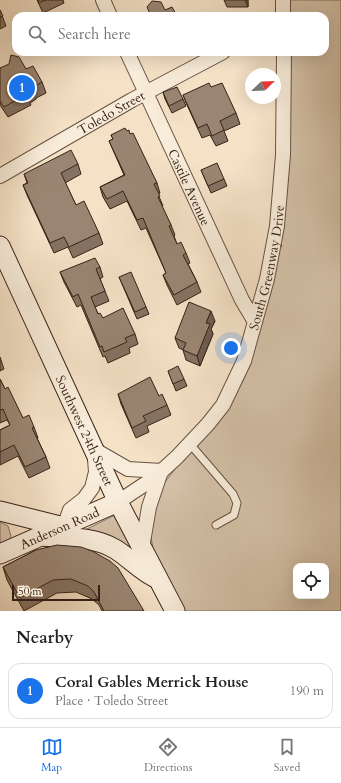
<!DOCTYPE html>
<meta charset="utf-8">
<style>
body{margin:0;font-family:Cardo,serif;background:#f6f6f6;color:#222}
.controls{position:absolute;right:12px;bottom:12px;display:grid;overflow:hidden;border-radius:8px;box-shadow:0 4px 16px #0002}
.controls button{width:36px;height:36px;display:grid;place-items:center;padding:0;border:0;border-bottom:1px solid #e0e0e0;background:#fff;color:#222;font:20px sans-serif}
.compass{position:absolute;left:245px;top:68px;width:36px;height:36px;border-radius:50%;background:#fff;box-shadow:0 4px 16px #0002;rotate:67deg}
.scale{position:absolute;left:12px;bottom:10px;width:88px;box-sizing:border-box;padding-left:4px;border:2px solid #382217;border-top:0;font-size:11px;line-height:14px;white-space:nowrap;color:#382217;-webkit-text-stroke:3px #f8ecda;paint-order:stroke}
.you{position:absolute;left:231px;top:348px;width:14px;height:14px;margin:-10px;border:3px solid #fff;border-radius:50%;background:#1a73e8;box-shadow:0 0 0 6px #1a73e833}
.badge{display:grid;place-items:center;width:26px;height:26px;border-radius:50%;background:#1a73e8;color:#fff;font-size:13px;font-weight:700}
.pin{position:absolute;translate:-50% -50%;border:2px solid #fff;box-shadow:0 1px 4px #0006}
.list{margin:0;padding:0;list-style:none}
h2{display:flex;justify-content:space-between;align-items:center;height:52px;margin:0;padding:0 16px;font-size:17px}
h2 small{font-size:13px;font-weight:400;color:#767676}
.list li{display:grid;grid-template-columns:26px 1fr auto;gap:12px;align-items:center;box-sizing:border-box;height:56px;margin:0 8px 8px;padding:0 8px;border:1px solid #e0e0e0;border-radius:12px}
.list b{display:block;font-size:15px;white-space:nowrap}
.list p{margin:0;font-size:13px;white-space:nowrap;color:#767676}
.list em{font-size:13px;font-style:normal;color:#767676}
.icon{flex:none;width:22px;height:22px;fill:none;stroke:currentColor;stroke-width:2;stroke-linecap:round;stroke-linejoin:round}
.map{position:relative;flex:none;width:341px;height:611px;overflow:hidden}
.search{position:absolute;background:#fff;box-shadow:0 4px 16px #0002;left:12px;right:12px;top:12px;height:44px;display:flex;align-items:center;gap:10px;box-sizing:border-box;padding:0 14px;border-radius:12px;color:#767676;font-size:15px}
.sheet{height:116px;background:#fff}
nav{display:flex;justify-content:space-around;align-items:center;box-sizing:border-box;height:56px;border-top:1px solid #e0e0e0;background:#fff;font-size:11px;color:#767676}
nav a{display:grid;justify-items:center;gap:2px}
nav .on{color:#1a73e8}
.map>svg:first-child{display:block}
.green{fill:#d4c1a8;stroke:#867260;fill-rule:evenodd}
.lines{fill:none;stroke-linecap:round;stroke-linejoin:round}
.lane-casing{stroke:#675243;stroke-width:9}
.street-casing{stroke:#675243;stroke-width:16}
.secondary-casing{stroke:#382217;stroke-width:21}
.lane{stroke:#f8ecda;stroke-width:7}
.street{stroke:#f8ecda;stroke-width:14}
.secondary{stroke:#f8ecda;stroke-width:19}
.wall{fill:#847262;stroke:#382217}
.shaded-wall{fill:#6c5d50;stroke:#382217}
.building{fill:#9a8572;stroke:#382217}
.labels{text-anchor:middle;stroke-width:3;stroke-linejoin:round;paint-order:stroke}
.street-label{font-size:13px;fill:#382217;stroke:#f8ecda}
</style>
<div class="map">
<svg width="341" height="611" viewBox="0 0 341 611">
<rect width="100%" height="100%" fill="#f4e1c6"/>
<filter id="stains"><feTurbulence type="fractalNoise" baseFrequency=".005" numOctaves="4"/><feColorMatrix values="0 0 0 0 .2 0 0 0 0 .09 0 0 0 0 .02 0 0 0 .5 -.17"/></filter>
<radialGradient id="worn" r=".72"><stop offset=".6" stop-color="#630" stop-opacity="0"/><stop offset="1" stop-color="#630" stop-opacity=".3"/></radialGradient>
<path class="green" d="M288,0H341V611H183L154,557L150,529L162,486L181,461L227,408L243,381L254,351L276,264L289,52H325V16H288ZM296,566H326V596H296Z
M115,515L140,562L79,533Z
M0,522L8,526L11,536L8,542L0,546Z"/>
<g class="lines">
<g class="lane-casing">
<path id="lane" d="M190,444L233,494L237,503L234,515L216,525"/>
</g>
<g class="street-casing">
<g id="street">
<path d="M103,0L110,16"/>
<path d="M283,16V0"/>
<path id="s1" d="M127,52L242,300L255,322"/>
<path id="s2" d="M0,176L132,100L223,52"/>
<path d="M95,450L128,469L162,471"/>
<path id="s3" d="M118,502L154,478L177,457L208,424L223,405L244,361L267,279L277,226L283,155L284,52"/>
<path d="M64,527L70,510L84,499L92,488L96,472L95,459"/>
<path d="M142,548L149,507L161,471"/>
</g>
</g>
<g class="secondary-casing">
<g id="secondary">
<path id="s4" d="M0,246L118,502L175,611"/>
<path d="M0,511L64,527"/>
<path d="M41,536C66,538 93,536 115,549C130,558 141,572 158,579"/>
<path id="s5" d="M0,554L118,502"/>
</g>
</g>
<use href="#lane" class="lane"/>
<use href="#street" class="street"/>
<use href="#secondary" class="secondary"/>
</g>
<path class="wall" d="M37,0H63L64,3L43,13Z
M224,0H248V7H227Z
M0,10L6,26L0,29Z
M0,68L26,69L42,82L46,93L36,98V99L30,103L31,105L8,117L0,105Z
M211,87L236,113L240,124L224,131L228,141L216,146L210,135L202,138L187,105L183,95Z
M163,92L183,99L186,106L172,113L165,99Z
M127,131L130,134L157,183L160,193L158,194L163,206L162,207L171,225L175,235L174,236L177,244L186,253L190,263L188,264L197,282L201,292L177,305L167,285L163,275L166,273L146,228L141,230L127,201L110,209L103,197L100,187L124,175L113,150L109,141L113,139L111,135Z
M78,164L81,174L65,183L76,205L99,233L103,244L73,258L68,247L54,253L27,195L23,185L27,183L24,174Z
M201,170L224,179L227,186L211,193Z
M100,267L103,277L100,279L109,301L95,307L98,314L103,318L135,334L138,344L129,348L130,353L108,363L105,356L103,357L81,305L77,307L64,282L60,272Z
M119,277L146,307L149,314L137,319Z
M215,321L211,329L213,334L200,366L186,360L183,350L179,348L175,338Z
M0,357L4,369L0,371Z
M168,371L184,379L187,386L176,391Z
M0,379L5,389L23,418L34,427L38,438H37L46,457L50,468L29,478L18,456L0,465V430L10,425L7,420L0,423Z
M118,394L159,396L167,405L171,415L147,426L149,432L136,438L121,404Z
M36,550L144,611H102L99,605L92,599L76,592L57,593L24,611L7,580L3,567Z"/>
<path class="shaded-wall" d="M245,0H248V7Z
M211,311L215,321L211,329L213,334L200,366L197,356L206,323Z"/>
<path class="building" d="M38,0H46L39,3Z
M152,1L161,2L165,10L172,7L177,16H151L147,7Z
M0,10L3,16L0,17Z
M11,55L19,57L26,69L33,66L42,82L32,88L33,89L26,93L27,94L4,107L0,101V68L9,64Z
M209,83L211,87L222,83L236,113L220,121L224,130L212,136L207,124L198,128L183,95Z
M177,87L183,99L169,106L163,92Z
M125,128L127,131L129,130L130,134L133,133L157,183L154,184L160,196L158,197L171,225L169,226L177,244L181,242L186,253L183,255L197,282L174,295L163,275L166,273L143,218L137,220L123,191L107,199L100,187L125,175L109,141L113,139L111,135Z
M71,150L78,164L61,173L76,205L84,201L99,233L69,247L64,237L50,243L23,185L28,183L24,174Z
M217,163L224,179L208,186L201,170Z
M95,258L100,267L96,269L105,291L91,297L98,314L100,313L103,318L123,308L135,334L125,338L127,342L104,352L102,346L100,347L78,294L73,297L60,272Z
M131,272L146,307L135,312L119,277Z
M189,302L211,311L206,323L210,324L197,356L183,350L186,343L175,338Z
M178,366L184,379L173,384L168,371Z
M150,377L159,396L162,394L167,405L143,416L146,421L132,428L118,394Z
M0,379L5,389L8,387L23,418L29,415L34,427L32,428L46,457L25,467L14,445L0,452V430L10,425L3,409L0,410Z
M57,545L81,547L92,551L110,561L118,568L144,611H104L94,592L88,586L71,579L53,580L20,598L3,567L36,550Z"/>
<g class="labels">
<g class="street-label">
<text dy="5" stroke="none"><textPath href="#s2" startOffset="128">Toledo Street</textPath></text>
<text dy="5" stroke="none"><textPath href="#s1" startOffset="149">Castile Avenue</textPath></text>
<text dy="5" stroke="none"><textPath href="#s3" startOffset="289">South Greenway Drive</textPath></text>
<text dy="5" stroke="none"><textPath href="#s4" startOffset="203">Southwest 24th Street</textPath></text>
<text dy="5" stroke="none"><textPath href="#s5" startOffset="65">Anderson Road</textPath></text>
</g>
</g>
<rect width="100%" height="100%" filter="url(#stains)"/>
<rect width="100%" height="100%" fill="url(#worn)"/>
</svg>
<div class="controls">
<button><svg class="icon" aria-label="locate" viewBox="0 0 24 24"><circle cx="12" cy="12" r="6"/><path d="M12 2v4M12 18v4M2 12h4M18 12h4"/></svg></button>
</div>
<svg class="compass" viewBox="-18 -18 36 36"><path d="M0-13l5 13h-10z" fill="#e53935"/><path d="M0 13l5-13h-10z" fill="#767676"/></svg>
<div class="scale">50 m</div>
<div class="you"></div>
<div class="pin badge" style="left:22px;top:88px">1</div>
<div class="search"><svg class="icon" aria-label="search" viewBox="0 0 24 24"><circle cx="10" cy="10" r="6"/><path d="M15 15l6 6"/></svg>Search here</div>
</div>
<section class="sheet">
<h2>Nearby<small></small></h2>
<ul class="list">
<li><span class="badge">1</span><div><b>Coral Gables Merrick House</b><p>Place · Toledo Street</p></div><em>190 m</em></li>
</ul>
</section>
<nav>
<a class="on"><svg class="icon" aria-label="map" viewBox="0 0 24 24"><path d="M3 6l6-2 6 2 6-2v14l-6 2-6-2-6 2zM9 4v14M15 6v14"/></svg>Map</a>
<a><svg class="icon" aria-label="directions" viewBox="0 0 24 24"><path d="M12 3l9 9-9 9-9-9zM9 14v-3h6M13 9l2 2-2 2"/></svg>Directions</a>
<a><svg class="icon" aria-label="saved" viewBox="0 0 24 24"><path d="M7 4h10v16l-5-4-5 4z"/></svg>Saved</a>
</nav>
